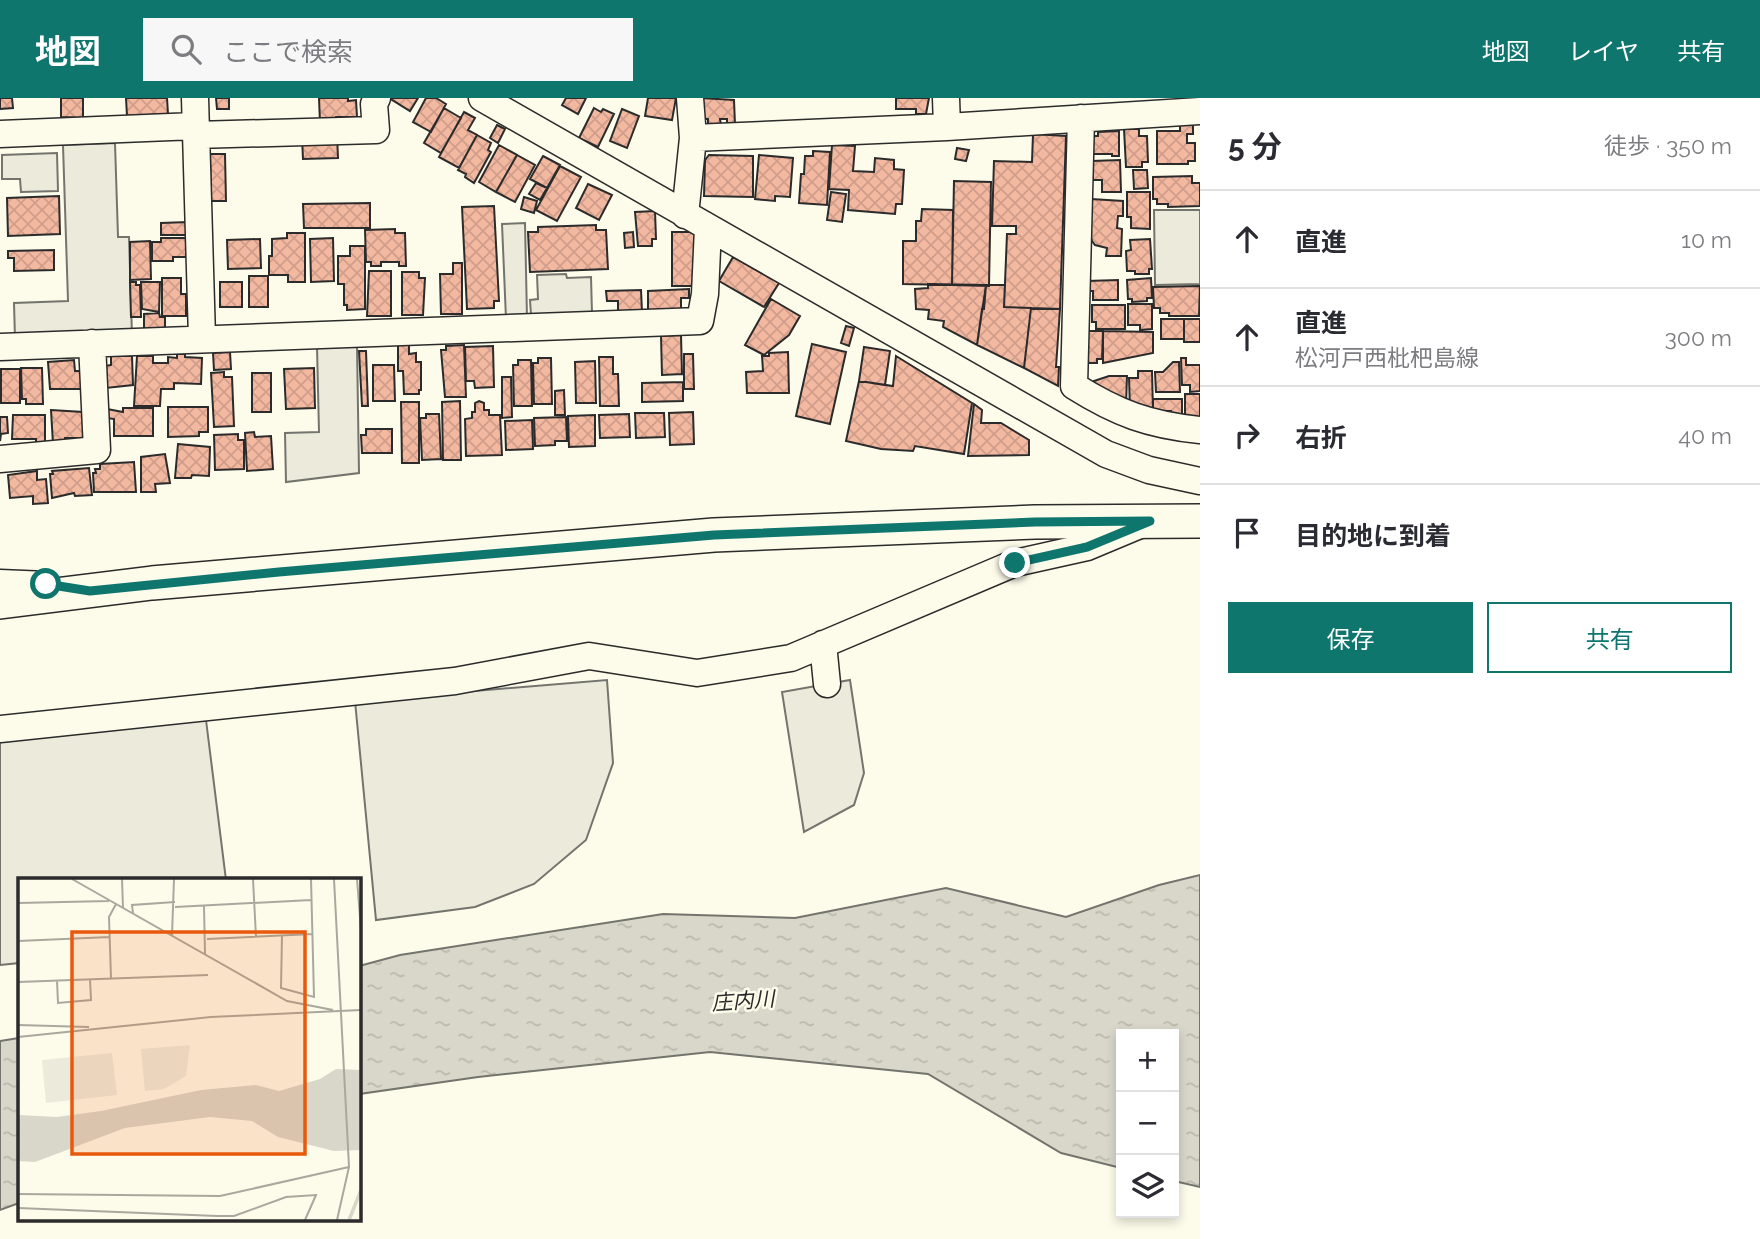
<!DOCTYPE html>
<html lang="ja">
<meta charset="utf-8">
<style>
body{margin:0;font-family:Raleway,"Noto Sans JP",sans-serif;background:#f7f7f7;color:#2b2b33}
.controls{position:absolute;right:21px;bottom:21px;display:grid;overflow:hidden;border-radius:0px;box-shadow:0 4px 10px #0003}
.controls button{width:63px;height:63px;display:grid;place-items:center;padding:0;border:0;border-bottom:2px solid #e1e1e2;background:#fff;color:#2b2b33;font:35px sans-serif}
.stop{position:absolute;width:21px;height:21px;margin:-16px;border:5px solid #0f766e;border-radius:50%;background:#fff}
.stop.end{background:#0f766e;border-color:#fff;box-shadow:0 2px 7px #0008}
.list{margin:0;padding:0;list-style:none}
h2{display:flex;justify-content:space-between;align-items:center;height:91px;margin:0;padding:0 28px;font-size:30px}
h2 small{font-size:23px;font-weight:400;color:#7c7c81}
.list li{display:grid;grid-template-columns:46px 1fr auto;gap:21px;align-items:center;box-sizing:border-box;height:98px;padding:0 28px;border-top:2px solid #e1e1e2}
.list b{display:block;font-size:26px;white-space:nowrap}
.list p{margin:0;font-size:23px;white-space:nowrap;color:#7c7c81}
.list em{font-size:23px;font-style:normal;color:#7c7c81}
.actions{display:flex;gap:14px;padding:21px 28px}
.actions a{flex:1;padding:16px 0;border:2px solid #0f766e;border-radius:0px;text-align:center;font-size:24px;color:#0f766e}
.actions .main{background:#0f766e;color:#fff}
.icon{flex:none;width:38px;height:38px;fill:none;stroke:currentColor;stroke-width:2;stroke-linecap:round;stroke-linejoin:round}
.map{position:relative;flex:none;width:1200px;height:1141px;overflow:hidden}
header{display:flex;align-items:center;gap:42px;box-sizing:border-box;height:98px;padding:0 35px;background:#0f766e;color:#fff}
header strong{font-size:33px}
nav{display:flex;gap:38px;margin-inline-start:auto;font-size:24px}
.search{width:490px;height:63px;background:#f7f7f7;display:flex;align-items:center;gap:18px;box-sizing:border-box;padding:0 24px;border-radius:0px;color:#7c7c81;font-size:26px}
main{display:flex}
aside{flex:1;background:#fff}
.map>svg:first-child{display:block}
.green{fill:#ecebdb;stroke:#74746e;stroke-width:2}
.parking{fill:#eceadb;stroke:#74746e;stroke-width:2}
.water{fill:url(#water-ripples);stroke:#74746e;stroke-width:2}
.building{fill:url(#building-cross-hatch);stroke:#2b2b2b;stroke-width:2}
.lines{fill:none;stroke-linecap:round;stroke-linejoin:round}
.minor-casing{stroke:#2b2b2b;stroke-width:29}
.major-casing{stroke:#2b2b2b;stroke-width:36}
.minor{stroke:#fdfbea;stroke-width:26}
.major{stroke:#fdfbea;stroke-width:33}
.route{stroke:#0f766e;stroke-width:9}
.labels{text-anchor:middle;stroke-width:5;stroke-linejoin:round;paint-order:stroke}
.water-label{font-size:21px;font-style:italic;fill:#2b2b2b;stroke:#fdfbea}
.inset-river{fill:none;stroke:#d8d7c9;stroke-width:3.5}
.inset-road{fill:none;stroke:#a9a89e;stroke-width:2}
.view{fill:#e8590c;fill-opacity:0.15;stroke:#e8590c;stroke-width:3.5}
.inset-edge{fill:none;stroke:#2b2b2b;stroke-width:3.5}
</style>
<header>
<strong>地図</strong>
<div class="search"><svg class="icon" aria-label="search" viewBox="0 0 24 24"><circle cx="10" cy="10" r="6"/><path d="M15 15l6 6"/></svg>ここで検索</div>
<nav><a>地図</a><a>レイヤ</a><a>共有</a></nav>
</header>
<main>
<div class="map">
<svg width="1200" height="1141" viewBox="0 0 1200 1141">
<defs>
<pattern id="water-ripples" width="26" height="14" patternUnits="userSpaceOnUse" patternTransform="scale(1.75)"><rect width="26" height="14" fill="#d8d7c9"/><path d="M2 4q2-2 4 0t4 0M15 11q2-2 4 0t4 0" fill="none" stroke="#bab9ad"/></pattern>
<pattern id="building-cross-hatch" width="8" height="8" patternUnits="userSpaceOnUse" patternTransform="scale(1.75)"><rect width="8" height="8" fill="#f2b8a0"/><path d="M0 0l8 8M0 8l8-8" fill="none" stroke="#d09e8a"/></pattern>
</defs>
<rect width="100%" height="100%" fill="#fdfbea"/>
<path class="green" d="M607,582L613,665L586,742L534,786L475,809L376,822L355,603Z
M206,622L226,782H19V865L0,867V644Z"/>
<path class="parking" d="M115,45L118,139H129L132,238L15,241L14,205L68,203L63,47Z
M57,55L58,93L21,94L20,81H2V57Z
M1154,112H1200V186L1155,187Z
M525,125L527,220L506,221L502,126Z
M566,176L567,180L591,179L592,215L531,217L530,202L538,201L537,177Z
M357,248L359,375L286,384L285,335L319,334L317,249Z
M850,582L864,675L854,707L804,734L782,594Z"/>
<path class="water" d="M1200,777V1089L1174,1083V936H1121V1070L1061,1055L928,976L710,954L478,979L359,996V868L400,857L663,816L795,820L946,790L1066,819L1159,787Z
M19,940V1105L0,1112V943Z"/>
<path class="building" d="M0,0H12L13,10L0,11Z
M61,0H83V20L61,19Z
M126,0H167L168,16L127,18Z
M216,0H229V11H217Z
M319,0H348V3L356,2L357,19H336V23L320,25Z
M389,0H418L410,13Z
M426,0H436L446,6L431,34L413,24Z
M566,0H586L578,16L562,7Z
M648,0H676L672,22L645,18Z
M701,0L734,2L735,27H727V21H720L721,27L708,28V21H701Z
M896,0H929L926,16H916V11H896Z
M444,10L461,20L441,55L424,45Z
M594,10L601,14L603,11L614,16L598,49L579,40Z
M622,11L639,18L627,50L610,43Z
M464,14L475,20L468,32L477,37L459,70L439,59Z
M1180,26H1193V36H1187V45H1195V63H1188V66H1157V33H1180Z
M497,27L505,31L498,45L490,40Z
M1124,31H1139V38H1147L1148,64H1142V69H1126Z
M1119,33V58H1112V56H1093V38H1098V34Z
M1033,36L1066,38L1060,211L1004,209L1007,136H1016V128H992L994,63L1032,64Z
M337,37L338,60L303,61L302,39Z
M477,37L491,45L488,52L491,54L474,85L465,79L466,76L458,72Z
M499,47L517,57L496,94L479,84Z
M832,47L855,48L853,73L874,74L875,60L894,62V71L904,72L902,106H896L895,116L848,112L849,92L829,91Z
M957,50L969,52L966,63L955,61Z
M813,53L830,54L827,107L799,105L801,76H804L805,58H813Z
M210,56H225L226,103H211Z
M517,57L535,67L515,104L496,94Z
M709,57L753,58V99L704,98L705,62Z
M759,57L793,60L790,99L775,98V103L755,101Z
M543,58L560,67L547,90L530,81Z
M1120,62L1121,94H1102V82H1093L1092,63Z
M560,68L581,79L557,123L536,112Z
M1133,72H1147L1148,90L1134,91Z
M1192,78V85H1200V108L1168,109V106H1157V101H1153V79Z
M954,83L991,84L989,188L952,187Z
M536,85L547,90L540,102L529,96Z
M588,86L612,97L599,122L576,110Z
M831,94L846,96L842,124L827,122Z
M1127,94H1150V131L1131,130V119H1127Z
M59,98L60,136L8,138L7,100Z
M524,99L537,103L534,115L521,111Z
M1091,101L1123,103V118H1118L1117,130L1122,131L1121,158H1106L1107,150L1095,147L1092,143L1089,135Z
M370,105V130H304L303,106Z
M494,108L499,203H494V210L467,211L462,109Z
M922,111L953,112L952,187L903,186V143H916V123H921Z
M655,113L656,141H652V148H638L635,114Z
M188,124V137H161V125Z
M596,127V132H606L608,171L530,174L528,134H538V129Z
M395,131V135H405L406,168H399V164H381V168H371V164H366L365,132Z
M633,134L634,149L625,150L624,135Z
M672,134H697V188H672Z
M287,135H305V184H288V177H269V158H272V141L287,140Z
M161,140H188V159H173V163H152V144H161Z
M333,140L334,183L311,184L310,141Z
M260,141L261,170L228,171L227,142Z
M1150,141L1152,171H1149V176H1135V173H1127L1126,153L1131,152L1130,142Z
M150,143L151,181L130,182V144Z
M350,148H365V211L347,212V207H344V186H338V158H350Z
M54,152V172L14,173V160H8V153Z
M733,159L779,185L764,209L719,183Z
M453,165H462V216H441L440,176H453Z
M369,173H391V218H367Z
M402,174H419V180H425L423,217H402Z
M249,178H268V209H249Z
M162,180H181V196H186V218H162Z
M1151,180L1152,200H1147V203L1132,204V201H1128L1127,182Z
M1118,182V202H1093V193H1087V183Z
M130,184H136V187H140L141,219H131Z
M141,184H160L159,214L142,211Z
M220,184H242V209H220Z
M928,186L986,187L977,247L943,229L944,223L928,221L929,212L916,211L915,191L928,190Z
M986,187H1005L1004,209L1031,210L1024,270L977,247L982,211H984Z
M1200,188L1199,218H1169V215H1160V210H1154L1153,189Z
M689,191V200H681V212L648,213V193Z
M641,192L642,214H618V203H607L606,193Z
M771,201L800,218L789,237L764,257L745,247Z
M1128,206H1152V231L1140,232V227H1128Z
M1092,207H1125V231H1096V224H1092Z
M1031,210L1060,211L1056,269H1059L1058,288L1024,270Z
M159,215L160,219H165V231L144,232V216Z
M1161,221H1184V241H1161Z
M1184,221H1200V244H1184Z
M846,228L854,230L849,248L841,245Z
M1086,233H1103L1102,261H1097V265H1086Z
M1103,233L1153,234V255L1103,265Z
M681,237L682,276L662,277L661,238Z
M812,246L846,254L830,326L796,318Z
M398,247H409V256L416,255V264H421V292H419V296H404L403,273H398Z
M464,247L466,299H445L441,252H446V248Z
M493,248L494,289L475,290L474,283H466L465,249Z
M864,249L890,253L885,287L859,283Z
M359,253H366L368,308H362Z
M230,254L231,271L214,272L213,255Z
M788,254L789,295H747L746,274L763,273L762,258H769V255Z
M177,256H185V259L202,260L201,286L174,285V291H161L160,308H134L137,258H153V265H168V259L177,260Z
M684,256H693L694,291H684Z
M111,258H132L133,287L106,290L105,268L111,267Z
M896,258L972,305L964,356L915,348L913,353L881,351L846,343L859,283L893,288Z
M599,259H613V276H618L619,308H600Z
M538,260H551L552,306H534L533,265H538Z
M1181,260H1186V267H1200V293L1190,294V287H1182Z
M74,262L75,273H82L83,291H50L48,264Z
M518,262H531L532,308H514L513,267H518Z
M595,263L596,305H576L575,264Z
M1173,264H1179L1180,294H1156L1155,274H1163Z
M373,267H394L395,303H373Z
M21,270H42L43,306H26V301H22Z
M314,270L315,310L286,311L284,271Z
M1,271H20V305H1Z
M1138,273H1152L1153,313L1130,310L1129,280H1138Z
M224,274V279H232L234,328L214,329L211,275Z
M252,275H271V314H252Z
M1109,278H1127L1126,307L1094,285V283Z
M502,279H511L512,319L502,320Z
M683,284V303L642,304V285Z
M564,292L565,317H555V293Z
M1185,296H1200V320H1185Z
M1153,301H1182V319H1171V313H1153Z
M460,303L461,362H443L442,304Z
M479,303L484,305V312H489V317H500L502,357L466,358L465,321L472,320V314H475V305Z
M401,304H419V365H402Z
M974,306L982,312L981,325H1001L1029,342V357L968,358Z
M168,309H208V334H199V338L168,339Z
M123,310H153V338H114V321L107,320V311L123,314Z
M51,312L83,314L84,340H65V346H53Z
M693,314L694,346L670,347L669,315Z
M635,315H664L665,339L636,340Z
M426,316H439L441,361L422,362L420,320H426Z
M629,316L630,339L600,340L599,317Z
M13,317H45V346H36V341H12Z
M595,317V348L569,349L568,318Z
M0,319H7L8,335L1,336L0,343Z
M566,319L567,343H555V347L535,348L534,320Z
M532,322L533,351L506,352L505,323Z
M366,331H392V355H362L361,337H366Z
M254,334L255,339L271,338L273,371L247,373L245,335Z
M238,336V342H244V371L215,372L214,337Z
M178,346L210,349L209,378L192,377L191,380H175Z
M165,356L170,385L155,386L156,394H141V359Z
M134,364L136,394H94L93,375H96L95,371H100V366Z
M89,370L92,397L75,398L74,395L52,400L50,376H53L52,373Z
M37,373V382L46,381L48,405L33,406V398L10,400L8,377Z"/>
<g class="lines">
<g class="minor-casing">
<path id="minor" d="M195,0L202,240
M482,0L1106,356L1149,372L1200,383
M946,0L947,29
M1081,20L1074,288C1117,315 1149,327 1200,332
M0,36L195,28
M196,37L376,32L374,6L377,0
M693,40L947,29L1200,13
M685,117L693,40L690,0
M0,249L700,223L705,196L708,130
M0,361L97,352L92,245
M0,485L47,487
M823,546L827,586
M0,631L455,583L589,558L697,575L791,560L1015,465L1087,449L1142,426"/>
</g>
<g class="major-casing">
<path id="major" d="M0,504L152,485L714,437L1035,424L1200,423"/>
</g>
<use href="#minor" class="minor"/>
<use href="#major" class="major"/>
</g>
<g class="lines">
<path class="route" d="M46,486L90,493L279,474L714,437L1035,424L1150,423L1087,449L1015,465"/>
</g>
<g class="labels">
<g class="water-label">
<text transform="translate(743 903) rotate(-4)" y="7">庄内川</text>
</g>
</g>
<g transform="translate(18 780)">
<rect width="343" height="343" fill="#fdfbea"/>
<path d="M172,167L168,198L146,211L127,213L123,171ZM94,175L99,217L28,225L24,182Z" fill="#ecebdb"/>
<path d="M343,175V272L316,273L260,259L234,243L192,239L107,250L17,284L0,283V237L39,239L83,233L183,212L238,207L261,213L302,201L318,191L342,192Z" fill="#d8d7c9"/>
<path class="inset-river" d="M331,342L343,312"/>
<path class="inset-road" d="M54,1L269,123L315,132M104,1L105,30M235,1L238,59M316,1L331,289L319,342M339,1L343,52M0,25L91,23M186,28L187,76M157,29L293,22M115,35L114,27L157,24M154,57L156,1M264,57L263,110L296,119L293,1M189,61L294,56M0,63L92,59M93,100L91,39L98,26M39,103L40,125L73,122L72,101M0,104L190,97M0,147L71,149M0,159L193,139L343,132M0,316L202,318L331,289M0,330L199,338H216L268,319L298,317L287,342"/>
<path class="view" d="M54,54H287V276H54Z"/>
<rect width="343" height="343" class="inset-edge"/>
</g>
</svg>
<div class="controls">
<button>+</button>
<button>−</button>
<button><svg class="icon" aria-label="layers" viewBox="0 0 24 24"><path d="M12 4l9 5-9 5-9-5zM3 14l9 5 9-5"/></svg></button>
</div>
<div class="stop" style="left:46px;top:486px"></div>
<div class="stop end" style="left:1015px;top:465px"></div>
</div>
<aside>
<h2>5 分<small>徒歩 · 350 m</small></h2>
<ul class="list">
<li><svg class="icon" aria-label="ahead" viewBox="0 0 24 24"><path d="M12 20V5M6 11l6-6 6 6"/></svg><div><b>直進</b></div><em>10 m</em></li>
<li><svg class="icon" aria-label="ahead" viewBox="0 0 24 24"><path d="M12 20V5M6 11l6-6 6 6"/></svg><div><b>直進</b><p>松河戸西枇杷島線</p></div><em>300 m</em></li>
<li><svg class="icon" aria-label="right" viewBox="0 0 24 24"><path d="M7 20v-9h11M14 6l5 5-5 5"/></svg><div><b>右折</b></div><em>40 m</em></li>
<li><svg class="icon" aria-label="arrive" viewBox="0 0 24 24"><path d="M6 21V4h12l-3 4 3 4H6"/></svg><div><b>目的地に到着</b></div></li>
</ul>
<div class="actions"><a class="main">保存</a><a>共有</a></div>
</aside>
</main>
